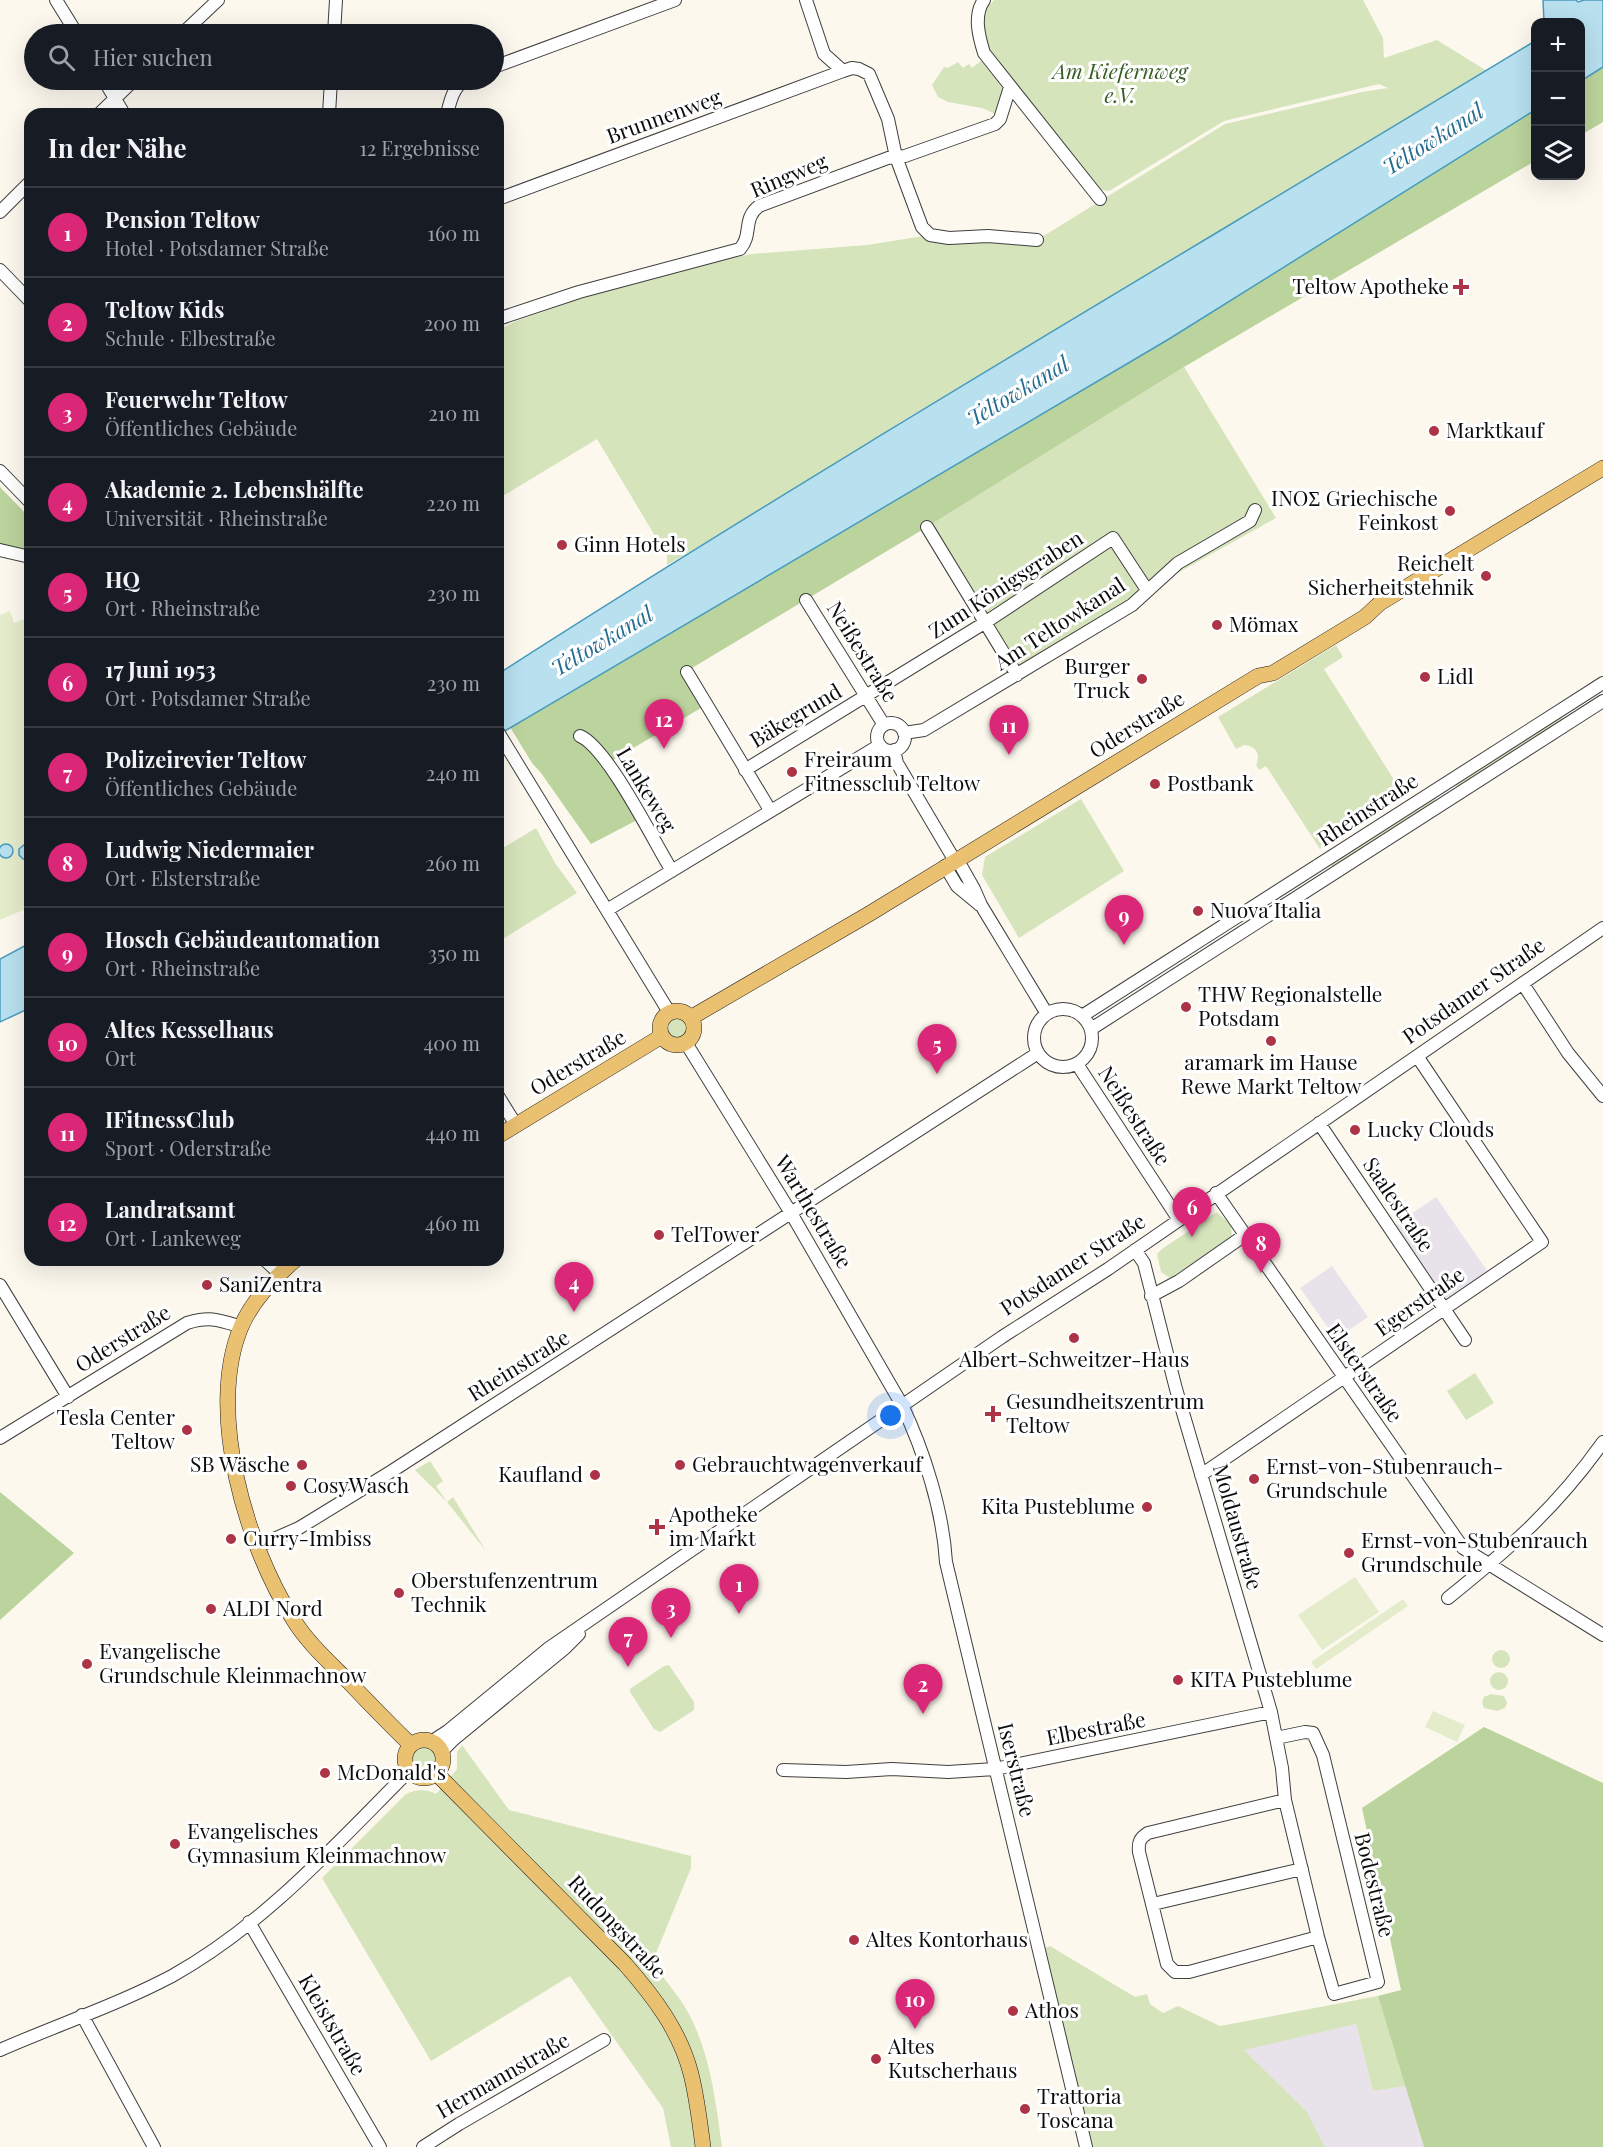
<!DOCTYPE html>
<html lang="de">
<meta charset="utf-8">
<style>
body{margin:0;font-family:"Playfair Display",serif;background:#242831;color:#f1f3f6}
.controls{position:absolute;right:18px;top:18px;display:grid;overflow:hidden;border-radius:12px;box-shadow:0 6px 24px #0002}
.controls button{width:54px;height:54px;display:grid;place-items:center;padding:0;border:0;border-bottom:2px solid #363941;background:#171b24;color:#f1f3f6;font:30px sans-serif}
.you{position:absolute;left:891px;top:1416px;width:21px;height:21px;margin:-15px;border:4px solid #fff;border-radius:50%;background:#1a73e8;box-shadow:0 0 0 9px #1a73e833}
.badge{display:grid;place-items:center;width:39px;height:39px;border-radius:50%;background:#db2777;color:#fff;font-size:20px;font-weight:700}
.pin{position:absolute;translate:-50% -50px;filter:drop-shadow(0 2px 3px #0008)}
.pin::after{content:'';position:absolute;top:32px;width:21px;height:18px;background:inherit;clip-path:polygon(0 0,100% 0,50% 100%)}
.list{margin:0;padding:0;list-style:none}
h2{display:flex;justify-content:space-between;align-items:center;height:78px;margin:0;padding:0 24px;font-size:26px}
h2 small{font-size:20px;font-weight:400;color:#9ea1a6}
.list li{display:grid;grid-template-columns:39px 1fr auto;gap:18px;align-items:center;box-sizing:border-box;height:90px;padding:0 24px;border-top:2px solid #363941}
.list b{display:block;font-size:22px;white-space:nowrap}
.list p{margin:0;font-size:20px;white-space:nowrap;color:#9ea1a6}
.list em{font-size:20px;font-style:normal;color:#9ea1a6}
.icon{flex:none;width:33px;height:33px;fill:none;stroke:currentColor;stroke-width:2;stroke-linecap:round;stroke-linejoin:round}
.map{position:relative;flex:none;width:1603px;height:2147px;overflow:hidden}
.search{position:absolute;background:#171b24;box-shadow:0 6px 24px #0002;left:24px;top:24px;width:480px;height:66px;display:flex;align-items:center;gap:15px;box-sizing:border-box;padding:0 21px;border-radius:33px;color:#9ea1a6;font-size:22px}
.panel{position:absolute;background:#171b24;box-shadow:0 6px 24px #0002;left:24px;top:108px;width:480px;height:1158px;border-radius:18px}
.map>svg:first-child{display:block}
.industrial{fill:#e8e2ea}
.green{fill:#d5e4bb}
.forest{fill:#bbd39c}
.pitch{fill:#e4eccc}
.water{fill:#b8e0ef;stroke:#479bbe;stroke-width:1.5}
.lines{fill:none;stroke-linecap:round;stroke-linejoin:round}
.minor-casing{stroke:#3f3f3f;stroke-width:14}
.major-casing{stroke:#1d1d1d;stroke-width:16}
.minor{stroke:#fff;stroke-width:12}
.major{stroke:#eac071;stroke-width:15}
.poi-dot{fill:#ad3446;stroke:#fff;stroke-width:2}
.labels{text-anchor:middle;stroke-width:6;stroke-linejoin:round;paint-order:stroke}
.park-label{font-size:21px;font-style:italic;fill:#365d24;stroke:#fff}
.street-label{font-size:21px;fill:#0c0c0c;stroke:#fff}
.poi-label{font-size:21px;fill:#0c0c0c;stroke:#fff;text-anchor:start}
.water-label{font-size:22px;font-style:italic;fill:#246c90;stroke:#fff}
</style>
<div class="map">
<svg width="1603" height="2147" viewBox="0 0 1603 2147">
<rect width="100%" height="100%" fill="#fdf8ee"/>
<path class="industrial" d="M1436,1197L1488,1272L1446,1300L1395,1225Z
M1332,1266L1368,1317L1336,1339L1300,1288Z
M1356,2024L1373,2091L1406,2086L1424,2147H1325L1307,2112L1243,2049Z"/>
<path class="green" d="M994,0H1363L1383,38L1384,58L1437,40L1487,71L907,418L746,519L667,565V556L597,439L498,499V330L516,321L589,296L702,264L752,254L867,245L930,235L1037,240L1225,124L1362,92L1388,88L1379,84L1224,121L1109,191L1096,189L992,58L983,30L984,11Z
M981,61L1006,89L998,115L982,108L948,102L938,97L932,85L944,67L948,68L958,62L963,68L969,64L972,68Z
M1184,367L1276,518L1147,590L1017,675L927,527Z
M1336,645L1343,657L1324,669L1403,794L1320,849L1266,766L1259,770L1256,765C1261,754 1256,746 1244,745L1236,749L1218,717Z
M1561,717L1563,718V721L1459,787L1455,785V783Z
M1434,796L1436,797L1435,802L1333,867L1331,866L1330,864Z
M1081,799L1124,871L1019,938L982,875L985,857Z
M536,828L555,863L577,893L498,942V851Z
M665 1027a12 12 0 1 1 24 0a12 12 0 1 1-24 0Z
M1217,1212L1231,1225L1232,1237L1170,1278L1161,1272L1157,1254L1162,1249Z
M1475,1373L1494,1403L1466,1420L1447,1391Z
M430,1461L443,1481L436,1486L447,1502L453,1497L486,1551L447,1502L415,1470Z
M1492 1659a9 9 0 1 1 18 0a9 9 0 1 1-18 0Z
M669,1665L694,1702V1710L660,1732L654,1729L630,1692V1689L664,1666Z
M1490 1681a9 9 0 1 1 18 0a9 9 0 1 1-18 0Z
M1491,1694L1504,1696L1507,1703L1505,1708L1497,1711L1484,1708L1482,1703L1484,1697Z
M462,1745L509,1810L691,1856V1868L652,1963C666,1981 682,1999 692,2020C711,2059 716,2104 722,2147H671L663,2108L570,1976L431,2061L322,1878L405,1795C414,1789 427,1789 436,1794L457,1769V1752Z
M413 1759a11 11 0 1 1 22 0a11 11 0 1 1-22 0Z
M1050,1946L1135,1997L1147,1994L1150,2004L1163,2013L1178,2006L1220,2026L1378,1996L1406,2086L1373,2091L1356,2024L1244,2050L1307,2112L1325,2147H1086L1040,1950Z"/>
<path class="forest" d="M1603,67V122L1581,135V81Z
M1535,110V161L1184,367L927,527L687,671L706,705L608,763L641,818L591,844L541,773L532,763L510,727L1169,339Z
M0,487L30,518V552L0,545Z
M0,1492L74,1553L0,1620Z
M1484,1727L1603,1783V2147H1424L1378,1996L1401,1990L1362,1808Z"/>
<path class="pitch" d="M10,611L14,623L30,617V907L0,920V615Z
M1355,1577L1379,1612L1322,1650L1298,1615Z
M1403,1599L1408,1606L1316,1669L1311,1662Z
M1433,1711L1465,1725L1457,1742L1425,1727Z"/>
<path class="water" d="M1543,0H1576L1578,2L1584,0H1603V67L1581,81L1580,22H1544Z
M1535,41V110L1169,339L498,735V674C839,455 1189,251 1535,41Z
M-1 851a7 7 0 1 1 14 0a7 7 0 1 1-14 0Z
M24,845H30L29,859H23L19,855V849Z
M30,943V1008L0,1022V959Z"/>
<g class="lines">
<g class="minor-casing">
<path id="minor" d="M56,0L77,34
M806,0L824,54L843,71L852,68L859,69L869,74L888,119L896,157L922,227L930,235L949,238L988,236L1037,240
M984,0C973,15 979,37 984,53L1100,199
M182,34L218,0
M334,34L336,0
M494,67L675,0
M104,80L124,114
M99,114L134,80
M329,114L331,80
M447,114C450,102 453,87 465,80
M498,199L843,71
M0,212L30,182
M0,270L30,301
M498,319L579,292L740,249C753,234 742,219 759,206L888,158L905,156L995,124L1000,119L1010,87
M0,471L30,502
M927,527L1017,675
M0,550L30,557
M806,600L884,725
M687,672L770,810
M877 737a14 14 0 1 1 28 0a14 14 0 1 1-28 0Z
M498,732L669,1012
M904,733L924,730L1132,605L1178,563L1250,521L1255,510
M580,736C608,748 654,842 672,871
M894,750L897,763L955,861
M745,770L986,622L1113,538L1147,590
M957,859L974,889L981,905L1047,1014
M945,866L957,886L980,905
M607,910L880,745
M1523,984L1568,1053L1603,1096
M1034 1038a29 29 0 1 1 58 0a29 29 0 1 1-58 0Z
M1082,1016L1603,683
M1091,1029L1603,701
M686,1043L791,1213L902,1405C924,1451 943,1511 946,1562L1086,2147
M1077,1064L1179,1220
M498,1096L516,1125
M1319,1123L1465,1340
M1216,1193L1463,1548L1603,1635
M1135,1250L1144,1263L1176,1389L1271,1712L1282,1768L1285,1800L1318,1937L1334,1994L1378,1982L1323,1755L1313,1733L1305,1732L1276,1738
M265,1260L280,1274
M0,1285L68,1397
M1151,1296L1179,1281L1245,1235
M0,1438L187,1323C210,1316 219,1320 242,1327
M1201,1475L1542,1242L1417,1056
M258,1546L299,1528L392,1471L1038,1053
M1448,1598C1509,1549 1557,1507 1603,1442
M431,1742L448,1731L549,1648L1002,1337L1108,1269L1603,928
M441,1752L454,1739L565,1648L579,1634
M783,1770L846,1772L892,1769L948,1772L995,1769L1271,1712
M1285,1800L1148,1833C1140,1838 1138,1842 1139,1852L1167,1964L1175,1972H1189L1318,1937
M1153,1904L1302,1869
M249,1922L380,2147
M82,2015L154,2147
M0,2050C57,2025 117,2005 172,1976C264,1925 336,1844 409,1771
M423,2147L459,2124L604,2040"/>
</g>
<g class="major-casing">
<path id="major" d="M660 1028a17 17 0 1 1 34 0a17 17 0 1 1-34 0Z
M692,1017L869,914L1258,676L1273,673L1365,617L1380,603L1603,468
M498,1136L662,1036
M295,1260C274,1278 252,1301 241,1327C206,1411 246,1545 293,1619C307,1642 328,1661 347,1680C368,1702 389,1724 411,1745
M405 1759a19 19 0 1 1 38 0a19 19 0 1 1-38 0Z
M436,1773L625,1964C654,1997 680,2031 691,2074C697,2098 700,2123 703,2147"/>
</g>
<use href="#minor" class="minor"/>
<use href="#major" class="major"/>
</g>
<g class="poi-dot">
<path d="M1458 278h6v6h6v6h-6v6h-6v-6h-6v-6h6z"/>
<circle cx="1434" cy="431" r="6"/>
<circle cx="1450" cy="511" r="6"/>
<circle cx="562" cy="545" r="6"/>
<circle cx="1486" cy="576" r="6"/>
<circle cx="1217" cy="625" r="6"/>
<circle cx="1425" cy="677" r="6"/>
<circle cx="1142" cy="679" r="6"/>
<circle cx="792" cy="772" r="6"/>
<circle cx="1155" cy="784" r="6"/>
<circle cx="1198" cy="911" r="6"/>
<circle cx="1186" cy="1007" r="6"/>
<circle cx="1271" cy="1041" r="6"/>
<circle cx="1355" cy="1130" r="6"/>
<circle cx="659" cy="1235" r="6"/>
<circle cx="207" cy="1285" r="6"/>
<circle cx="1074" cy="1338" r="6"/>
<path d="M990 1405h6v6h6v6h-6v6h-6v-6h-6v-6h6z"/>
<circle cx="187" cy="1430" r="6"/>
<circle cx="302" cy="1465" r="6"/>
<circle cx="680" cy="1465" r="6"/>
<circle cx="595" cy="1475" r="6"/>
<circle cx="1254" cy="1479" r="6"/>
<circle cx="291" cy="1486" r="6"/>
<circle cx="1147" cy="1507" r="6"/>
<path d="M654 1518h6v6h6v6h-6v6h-6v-6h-6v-6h6z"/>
<circle cx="231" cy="1539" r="6"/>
<circle cx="1349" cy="1553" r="6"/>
<circle cx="399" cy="1593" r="6"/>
<circle cx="211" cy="1609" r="6"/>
<circle cx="87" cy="1664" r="6"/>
<circle cx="1178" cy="1680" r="6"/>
<circle cx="325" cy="1773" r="6"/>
<circle cx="175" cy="1844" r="6"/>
<circle cx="854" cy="1940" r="6"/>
<circle cx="1013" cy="2011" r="6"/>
<circle cx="876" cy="2059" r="6"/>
<circle cx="1025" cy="2109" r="6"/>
</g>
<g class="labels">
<g class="park-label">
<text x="1120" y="79">Am Kiefernweg<tspan x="1120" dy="24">e.V.</tspan></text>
</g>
<g class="street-label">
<text transform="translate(664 117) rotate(-20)" y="7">Brunnenweg</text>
<text transform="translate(789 176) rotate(-23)" y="7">Ringweg</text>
<text transform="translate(1006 585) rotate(-33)" y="7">Zum Königsgraben</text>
<text transform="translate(1060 624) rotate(-33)" y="7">Am Teltowkanal</text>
<text transform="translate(862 652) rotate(58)" y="7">Neißestraße</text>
<text transform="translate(796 716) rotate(-31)" y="7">Bäkegrund</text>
<text transform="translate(1137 725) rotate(-32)" y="7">Oderstraße</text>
<text transform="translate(646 790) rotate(59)" y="7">Lankeweg</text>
<text transform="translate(1368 810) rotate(-33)" y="7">Rheinstraße</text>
<text transform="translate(1474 991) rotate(-35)" y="7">Potsdamer Straße</text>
<text transform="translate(578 1063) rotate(-31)" y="7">Oderstraße</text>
<text transform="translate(1134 1116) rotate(57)" y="7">Neißestraße</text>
<text transform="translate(1398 1205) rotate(56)" y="7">Saalestraße</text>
<text transform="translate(813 1212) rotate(59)" y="7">Warthestraße</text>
<text transform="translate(1073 1265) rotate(-33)" y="7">Potsdamer Straße</text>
<text transform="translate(1420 1302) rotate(-35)" y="7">Egerstraße</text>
<text transform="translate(123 1339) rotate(-32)" y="7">Oderstraße</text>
<text transform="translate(519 1366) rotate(-32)" y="7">Rheinstraße</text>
<text transform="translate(1364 1373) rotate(55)" y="7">Elsterstraße</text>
<text transform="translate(1237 1527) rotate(74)" y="7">Moldaustraße</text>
<text transform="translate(1096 1729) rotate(-11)" y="7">Elbestraße</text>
<text transform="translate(1016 1770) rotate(76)" y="7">Iserstraße</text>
<text transform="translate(1374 1885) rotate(76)" y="7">Bodestraße</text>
<text transform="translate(617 1927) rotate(47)" y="7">Rudongstraße</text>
<text transform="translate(332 2025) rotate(60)" y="7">Kleiststraße</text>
<text transform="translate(503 2076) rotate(-30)" y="7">Hermannstraße</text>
</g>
<g class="poi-label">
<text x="1449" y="294" text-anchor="end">Teltow Apotheke</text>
<text x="1446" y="438">Marktkauf</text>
<text x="1438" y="506" text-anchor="end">INOΣ Griechische<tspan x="1438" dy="24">Feinkost</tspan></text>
<text x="574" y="552">Ginn Hotels</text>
<text x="1474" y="571" text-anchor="end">Reichelt<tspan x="1474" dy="24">Sicherheitstehnik</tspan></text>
<text x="1229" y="632">Mömax</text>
<text x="1130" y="674" text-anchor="end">Burger<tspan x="1130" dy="24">Truck</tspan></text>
<text x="1437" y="684">Lidl</text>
<text x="804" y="767">Freiraum<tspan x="804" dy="24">Fitnessclub Teltow</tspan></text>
<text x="1167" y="791">Postbank</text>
<text x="1210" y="918">Nuova Italia</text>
<text x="1198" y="1002">THW Regionalstelle<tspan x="1198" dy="24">Potsdam</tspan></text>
<text x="1271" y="1070" text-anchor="middle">aramark im Hause<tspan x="1271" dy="24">Rewe Markt Teltow</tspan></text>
<text x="1367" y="1137">Lucky Clouds</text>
<text x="671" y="1242">TelTower</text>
<text x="219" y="1292">SaniZentra</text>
<text x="1074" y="1367" text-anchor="middle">Albert-Schweitzer-Haus</text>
<text x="1006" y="1409">Gesundheitszentrum<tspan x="1006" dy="24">Teltow</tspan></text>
<text x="175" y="1425" text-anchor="end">Tesla Center<tspan x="175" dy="24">Teltow</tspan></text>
<text x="290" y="1472" text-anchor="end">SB Wäsche</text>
<text x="692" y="1472">Gebrauchtwagenverkauf</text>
<text x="1266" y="1474">Ernst-von-Stubenrauch-<tspan x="1266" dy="24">Grundschule</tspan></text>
<text x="583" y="1482" text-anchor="end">Kaufland</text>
<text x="303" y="1493">CosyWasch</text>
<text x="1135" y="1514" text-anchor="end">Kita Pusteblume</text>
<text x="669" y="1522">Apotheke<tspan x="669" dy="24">im Markt</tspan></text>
<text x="243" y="1546">Curry-Imbiss</text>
<text x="1361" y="1548">Ernst-von-Stubenrauch<tspan x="1361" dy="24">Grundschule</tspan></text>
<text x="411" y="1588">Oberstufenzentrum<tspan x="411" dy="24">Technik</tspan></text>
<text x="223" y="1616">ALDI Nord</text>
<text x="99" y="1659">Evangelische<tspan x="99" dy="24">Grundschule Kleinmachnow</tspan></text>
<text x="1190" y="1687">KITA Pusteblume</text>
<text x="337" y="1780">McDonald's</text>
<text x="187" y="1839">Evangelisches<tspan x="187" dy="24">Gymnasium Kleinmachnow</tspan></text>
<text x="866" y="1947">Altes Kontorhaus</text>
<text x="1025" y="2018">Athos</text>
<text x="888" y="2054">Altes<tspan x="888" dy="24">Kutscherhaus</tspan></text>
<text x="1037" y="2104">Trattoria<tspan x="1037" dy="24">Toscana</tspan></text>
</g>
<g class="water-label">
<text transform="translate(1433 139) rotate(-32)" y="8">Teltowkanal</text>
<text transform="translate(1018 391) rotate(-31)" y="8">Teltowkanal</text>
<text transform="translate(602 641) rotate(-31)" y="8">Teltowkanal</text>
</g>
</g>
</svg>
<div class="controls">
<button>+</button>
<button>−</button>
<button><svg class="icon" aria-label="layers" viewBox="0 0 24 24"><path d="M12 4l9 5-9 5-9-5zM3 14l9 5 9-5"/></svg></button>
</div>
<div class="you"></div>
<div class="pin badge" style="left:739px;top:1614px">1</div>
<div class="pin badge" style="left:923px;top:1714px">2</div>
<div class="pin badge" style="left:671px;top:1638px">3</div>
<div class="pin badge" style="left:574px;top:1312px">4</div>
<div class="pin badge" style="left:937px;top:1074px">5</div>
<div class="pin badge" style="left:1192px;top:1237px">6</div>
<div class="pin badge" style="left:628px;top:1667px">7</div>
<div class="pin badge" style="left:1261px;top:1273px">8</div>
<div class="pin badge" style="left:1124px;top:945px">9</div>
<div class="pin badge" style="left:915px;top:2029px">10</div>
<div class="pin badge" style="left:1009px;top:755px">11</div>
<div class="pin badge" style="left:664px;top:749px">12</div>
<div class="search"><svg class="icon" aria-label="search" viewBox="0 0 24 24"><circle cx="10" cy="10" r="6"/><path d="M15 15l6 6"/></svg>Hier suchen</div>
<section class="panel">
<h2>In der Nähe<small>12 Ergebnisse</small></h2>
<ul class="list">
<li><span class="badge">1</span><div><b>Pension Teltow</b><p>Hotel · Potsdamer Straße</p></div><em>160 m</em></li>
<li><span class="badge">2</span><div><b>Teltow Kids</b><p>Schule · Elbestraße</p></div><em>200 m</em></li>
<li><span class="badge">3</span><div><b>Feuerwehr Teltow</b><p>Öffentliches Gebäude</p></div><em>210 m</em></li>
<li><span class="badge">4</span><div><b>Akademie 2. Lebenshälfte</b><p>Universität · Rheinstraße</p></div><em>220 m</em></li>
<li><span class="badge">5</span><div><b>HQ</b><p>Ort · Rheinstraße</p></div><em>230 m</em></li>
<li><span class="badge">6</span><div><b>17 Juni 1953</b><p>Ort · Potsdamer Straße</p></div><em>230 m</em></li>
<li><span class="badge">7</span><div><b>Polizeirevier Teltow</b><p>Öffentliches Gebäude</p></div><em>240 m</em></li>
<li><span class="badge">8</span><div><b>Ludwig Niedermaier</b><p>Ort · Elsterstraße</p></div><em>260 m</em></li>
<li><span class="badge">9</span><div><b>Hosch Gebäudeautomation</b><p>Ort · Rheinstraße</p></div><em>350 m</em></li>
<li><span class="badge">10</span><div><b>Altes Kesselhaus</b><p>Ort</p></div><em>400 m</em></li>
<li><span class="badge">11</span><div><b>IFitnessClub</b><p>Sport · Oderstraße</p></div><em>440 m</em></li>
<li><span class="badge">12</span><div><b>Landratsamt</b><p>Ort · Lankeweg</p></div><em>460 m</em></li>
</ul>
</section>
</div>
